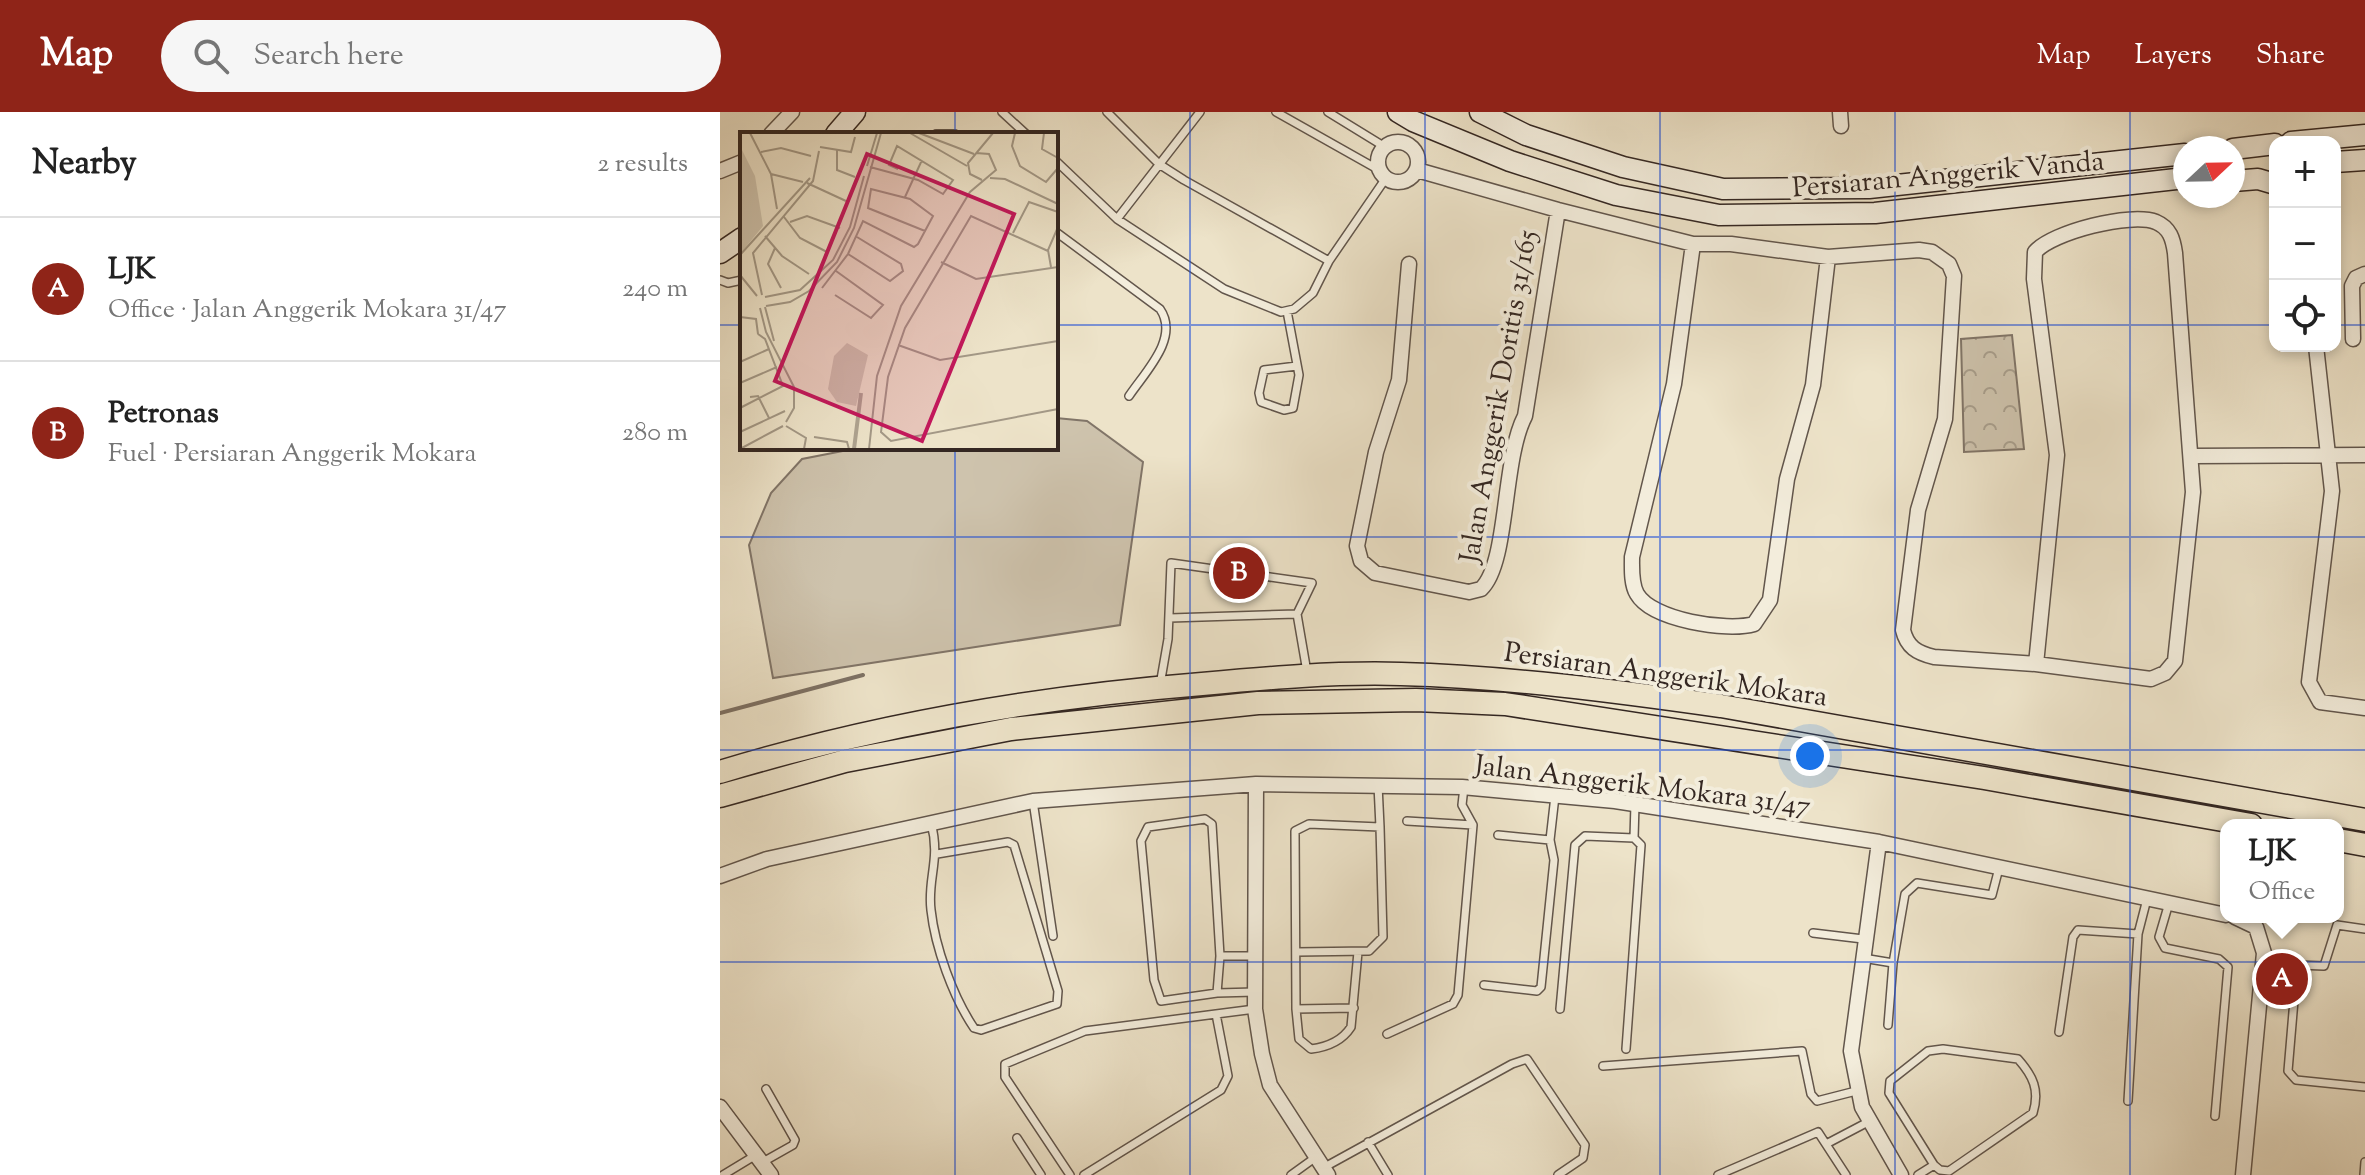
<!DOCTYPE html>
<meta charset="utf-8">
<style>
body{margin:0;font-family:"Sorts Mill Goudy",serif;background:#f6f6f6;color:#222}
.controls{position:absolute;right:24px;top:24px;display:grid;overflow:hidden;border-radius:16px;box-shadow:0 4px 12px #0003}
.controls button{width:72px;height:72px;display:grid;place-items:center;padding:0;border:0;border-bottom:2px solid #e0e0e0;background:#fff;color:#222;font:40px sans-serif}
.compass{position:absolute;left:1453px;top:24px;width:72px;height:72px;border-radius:50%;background:#fff;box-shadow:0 4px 12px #0003;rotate:68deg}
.you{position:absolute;left:1090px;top:644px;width:28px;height:28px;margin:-20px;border:6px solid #fff;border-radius:50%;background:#1a73e8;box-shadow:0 0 0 12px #1a73e833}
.badge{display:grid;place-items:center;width:52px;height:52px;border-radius:50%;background:#8f2418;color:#fff;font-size:26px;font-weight:700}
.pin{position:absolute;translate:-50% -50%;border:4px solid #fff;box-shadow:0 2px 8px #0006}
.popup{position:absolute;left:1500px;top:707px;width:124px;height:104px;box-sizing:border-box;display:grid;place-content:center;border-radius:16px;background:#fff;filter:drop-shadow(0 2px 6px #0005);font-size:26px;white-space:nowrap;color:#767676}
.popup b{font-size:30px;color:#222}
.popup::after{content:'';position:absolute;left:50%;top:100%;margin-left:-16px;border:16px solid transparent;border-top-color:#fff}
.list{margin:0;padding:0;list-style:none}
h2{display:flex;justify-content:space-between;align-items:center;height:104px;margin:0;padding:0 32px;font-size:34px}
h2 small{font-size:26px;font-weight:400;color:#767676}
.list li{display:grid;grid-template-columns:52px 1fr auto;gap:24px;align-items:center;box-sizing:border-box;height:144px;padding:0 32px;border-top:2px solid #e0e0e0}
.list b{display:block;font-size:30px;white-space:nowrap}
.list p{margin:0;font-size:26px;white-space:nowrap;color:#767676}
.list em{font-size:26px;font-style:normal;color:#767676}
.icon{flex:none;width:44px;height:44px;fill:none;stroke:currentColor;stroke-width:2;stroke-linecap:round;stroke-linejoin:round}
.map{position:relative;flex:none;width:1645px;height:1063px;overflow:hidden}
header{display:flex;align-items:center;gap:48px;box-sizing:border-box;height:112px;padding:0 40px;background:#8f2418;color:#fff}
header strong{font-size:38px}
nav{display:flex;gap:44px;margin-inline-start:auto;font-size:28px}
.search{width:560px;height:72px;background:#f6f6f6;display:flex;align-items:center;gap:20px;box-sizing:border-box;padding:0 28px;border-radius:44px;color:#767676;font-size:30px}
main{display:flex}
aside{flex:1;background:#fff}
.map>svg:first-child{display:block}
.park{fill:url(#park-crowns);stroke:#817568;stroke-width:2}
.pitch{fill:#cec3ad;stroke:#817568;stroke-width:2}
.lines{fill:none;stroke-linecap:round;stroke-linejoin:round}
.stream{stroke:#7d7164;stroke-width:4}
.lane-casing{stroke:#62564c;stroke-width:10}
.street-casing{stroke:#62564c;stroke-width:17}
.secondary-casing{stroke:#342722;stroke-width:23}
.primary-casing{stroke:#342722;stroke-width:25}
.lane{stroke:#f3eddc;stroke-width:7}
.street{stroke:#f3eddc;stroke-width:14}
.secondary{stroke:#f3eddc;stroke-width:20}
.primary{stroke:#ede3c9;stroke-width:22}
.grid{fill:none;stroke:#1d4ed8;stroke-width:2;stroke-opacity:0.55}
.labels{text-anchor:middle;stroke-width:8;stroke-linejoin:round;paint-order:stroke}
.street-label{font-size:28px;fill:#342722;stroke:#f3eddc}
.inset-river{fill:none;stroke:#aea390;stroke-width:4}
.inset-road{fill:none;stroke:#a39886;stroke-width:2}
.view{fill:#c2185b;fill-opacity:0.15;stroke:#c2185b;stroke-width:4}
.inset-edge{fill:none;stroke:#342722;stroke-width:4}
</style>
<header>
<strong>Map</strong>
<div class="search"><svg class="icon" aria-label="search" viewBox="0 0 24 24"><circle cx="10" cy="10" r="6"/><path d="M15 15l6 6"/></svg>Search here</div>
<nav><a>Map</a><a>Layers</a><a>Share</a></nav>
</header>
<main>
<aside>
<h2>Nearby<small>2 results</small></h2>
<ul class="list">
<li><span class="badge">A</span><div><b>LJK</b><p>Office · Jalan Anggerik Mokara 31/47</p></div><em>240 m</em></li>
<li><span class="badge">B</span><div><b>Petronas</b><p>Fuel · Persiaran Anggerik Mokara</p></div><em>280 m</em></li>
</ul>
</aside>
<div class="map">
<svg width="1645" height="1063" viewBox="0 0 1645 1063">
<defs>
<pattern id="park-crowns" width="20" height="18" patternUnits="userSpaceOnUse" patternTransform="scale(2)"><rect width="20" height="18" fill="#cec3ad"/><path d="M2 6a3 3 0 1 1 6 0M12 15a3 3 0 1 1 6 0" fill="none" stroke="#a89e8c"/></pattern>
</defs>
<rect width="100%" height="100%" fill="#ede3c9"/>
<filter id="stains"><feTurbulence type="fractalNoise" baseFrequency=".0025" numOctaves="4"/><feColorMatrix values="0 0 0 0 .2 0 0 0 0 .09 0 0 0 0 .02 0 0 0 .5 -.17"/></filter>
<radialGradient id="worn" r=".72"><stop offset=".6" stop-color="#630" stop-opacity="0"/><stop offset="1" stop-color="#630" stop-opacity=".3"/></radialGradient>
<path class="park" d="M1292,223L1304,337L1244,340L1241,227Z"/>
<path class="pitch" d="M336,306L367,309L423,350L400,513L53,566L29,433L51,381L82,347L138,336H336Z"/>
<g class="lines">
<path class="stream" d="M0,601L143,563"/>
<g class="lane-casing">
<path id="lane" d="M282,0L306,22
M387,0L439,52L464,68L609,149
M556,0L659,58
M608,0L665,35
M216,22H235
M336,49L397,107L504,177L561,200L574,197L593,181L609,149L666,66
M397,107L480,0
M336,120L440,197C460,226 425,260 409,284
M0,168L8,171L22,168
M567,199L579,263L573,296L564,298L541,290L539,281L544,258L577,254
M450,506L577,502
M440,573L448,527L451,451L592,471L577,502L587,560
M313,689L333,824
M687,709L753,713
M211,711C221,747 207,767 211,798C215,835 233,885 254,916L261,918L337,892L338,879L294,733L288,730L217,742
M830,728L835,684
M1449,791L1439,825L1445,836L1499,847L1508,855L1495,1004
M1645,817L1617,813L1604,854L1577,853L1568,959L1576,968L1645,975
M1093,821L1143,827
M577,840L649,839L663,825L660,715
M638,840L631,915C622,929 607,935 591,937L579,927L576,897L575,719L589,712L660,715L658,673
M500,844H535
M1143,846L1173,851L1185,782L1197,771L1272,783L1279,756
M764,873L817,879L821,875L834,748L830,728L778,723
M1541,880L1573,881
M497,881L500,844L492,712L485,707L428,715L421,729L434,868L441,889L497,881L535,880
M576,897L634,896
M840,897L855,733L865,724L914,726L915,692
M496,902L535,897
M1168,913L1173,851
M1339,920L1353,825L1358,818L1418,822L1427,787
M667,922L733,892L738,883L753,713L742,693L744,675
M906,937L921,733L914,726
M1223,937L1298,947C1313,964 1320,978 1313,1001L1229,1059L1220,1058L1214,1053L1169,981L1170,969L1208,939Z
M883,954L1082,939L1091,982L1097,989L1136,979
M1408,989L1418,822
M297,1026L321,1063
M648,1030L668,1063
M1108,1031L1148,1010
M43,1050L73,1033L75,1028L46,977
M603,1056L792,952L807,947L865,1033L863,1046L838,1063
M3,1063L36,1043
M350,1063L285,965V952L365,919L496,902L508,964L501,978L364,1063
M571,1063L596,1045
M998,1063L1098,1020L1126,1063
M1198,1063L1214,1053
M1644,1063L1645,1050"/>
</g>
<g class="street-casing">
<path id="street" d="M1120,0L1121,14
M51,22L72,0
M658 50a20 20 0 1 1 40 0a20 20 0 1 1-40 0Z
M697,58L838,98L973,132H1011L1108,145L1199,138L1212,140L1229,152L1234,164L1225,307L1198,398L1183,518C1187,535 1197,541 1214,545L1316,552L1431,567L1445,561L1455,549L1473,380L1455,141C1453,127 1450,116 1436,110C1411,100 1332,120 1315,140L1314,167L1337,343L1316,552
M0,59L22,50
M973,132L954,272L912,445C912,456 911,472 917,482C932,508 1007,520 1034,512L1050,488L1067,367L1093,273L1108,145
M689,152L679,268L656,340L637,434L641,449L655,461L749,480L761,477C789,451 782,348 805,304L838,98
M1633,227L1632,174L1636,166L1645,162
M1596,234L1612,379L1589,570L1600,590L1645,596
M1473,344L1645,343
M536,672L535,897L542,942L550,973L608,1063
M1159,730L1131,939L1142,995L1181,1063
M0,764L47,747L313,689L536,672L742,675L895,689L1159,730L1506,803
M1515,805L1536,815L1544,841L1523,1063
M0,995L51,1063"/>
</g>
<g class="secondary-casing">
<path id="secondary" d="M678,0L693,9L790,49L896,83L999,103L1155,101L1465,66
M760,0L806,23L903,55L1003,77L1149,76L1465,42
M116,22L135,0
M1571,30L1645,23
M1513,37L1555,32
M1615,50L1645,48
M1513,69L1538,67L1555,72
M0,141L22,126"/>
</g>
<g class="primary-casing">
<path id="primary" d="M0,660C158,612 318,585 482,572C548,566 615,560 681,562C788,565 895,579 1001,594L1645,708
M0,684L125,649L291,617L538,591L696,588L785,592L1264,666L1531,713
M1618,728L1645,733"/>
</g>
<use href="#lane" class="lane"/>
<use href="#street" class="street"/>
<use href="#secondary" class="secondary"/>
<use href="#primary" class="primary"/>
</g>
<path class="grid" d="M235,0V22M470,0V1063M705,0V1063M940,0V1063M1175,0V1063M1410,0V1063M0,213H22M336,213H1555M1615,213H1645M235,336V1063M0,425H1645M0,638H1645M0,850H1645"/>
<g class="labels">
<g class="street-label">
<text transform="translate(1228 61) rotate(-5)" y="10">Persiaran Anggerik Vanda</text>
<text transform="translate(777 284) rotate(-80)" y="10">Jalan Anggerik Doritis 31/165</text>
<text transform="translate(946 561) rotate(8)" y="10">Persiaran Anggerik Mokara</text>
<text transform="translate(923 672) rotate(7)" y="10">Jalan Anggerik Mokara 31/47</text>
</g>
</g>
<g transform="translate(20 20)">
<rect width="318" height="318" fill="#ede3c9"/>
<path d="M0,14L15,44L23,94L0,122Z" fill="#cec3ad"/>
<path d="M107,211L128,223L116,274L97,270L88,257L94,224Z" fill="#cec3ad"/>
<path class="inset-river" d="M114,317L121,261"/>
<path class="inset-road" d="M10,1L31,42L37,77M170,1L227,34M179,1L234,22M275,1L272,14L280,34L306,50L318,36M304,1L302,17L318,26M80,15L111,20L115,5M97,18V38L115,45M21,20L41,16L71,24M127,34L137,1M130,35L178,48L203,62L213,48L157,14L149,33L158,37M31,42L63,50M250,46L265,47L318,72M242,48L230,42L228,31L253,1M67,51L106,69M165,65L182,28M44,85L60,106L87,120M50,90L67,84L100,96M273,101L289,70L318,80M25,104L42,124L69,142M35,116L28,132L41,156M308,119L231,84L165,196L148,245L141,300L151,309L318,277M108,122L150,149L163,139L161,132L117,105M0,123L70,46M201,130L236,147L318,135M311,135L308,118L318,95M0,143L17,164M82,156L108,122L123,89L174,115L178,112L193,84L170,67L131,57L128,76L185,99M22,163L13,121L73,49L79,19M95,163L131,186L143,173L96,139M25,165L60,158L93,128L110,95L124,44M26,174L50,170L69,159L97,130L114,96L141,1M25,175L34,209M20,176L26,200L54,255V276L46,290M0,185L16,187L18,202M158,213L200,228L318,209M0,230L29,217M0,251L37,235M10,265L18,264L29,286M0,276L43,254L25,207L18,202M46,294L66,306L64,317M0,300L45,279M74,305L107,310L109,317M0,317L43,294M129,317L137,244L161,174L230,60L256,38L249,22L236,21"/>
<path class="view" d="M127,22L274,82L182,309L35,249Z"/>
<rect width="318" height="318" class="inset-edge"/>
</g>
<rect width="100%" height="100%" filter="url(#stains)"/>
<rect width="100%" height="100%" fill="url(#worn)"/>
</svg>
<div class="controls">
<button>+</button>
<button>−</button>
<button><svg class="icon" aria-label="locate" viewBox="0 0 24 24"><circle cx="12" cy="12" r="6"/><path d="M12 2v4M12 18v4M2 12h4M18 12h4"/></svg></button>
</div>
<svg class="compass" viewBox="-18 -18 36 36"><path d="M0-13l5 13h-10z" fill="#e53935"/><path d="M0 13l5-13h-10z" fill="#767676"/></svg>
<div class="you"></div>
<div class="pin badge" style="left:1562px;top:867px">A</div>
<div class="popup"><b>LJK</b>Office</div>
<div class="pin badge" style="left:519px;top:461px">B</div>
</div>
</main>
